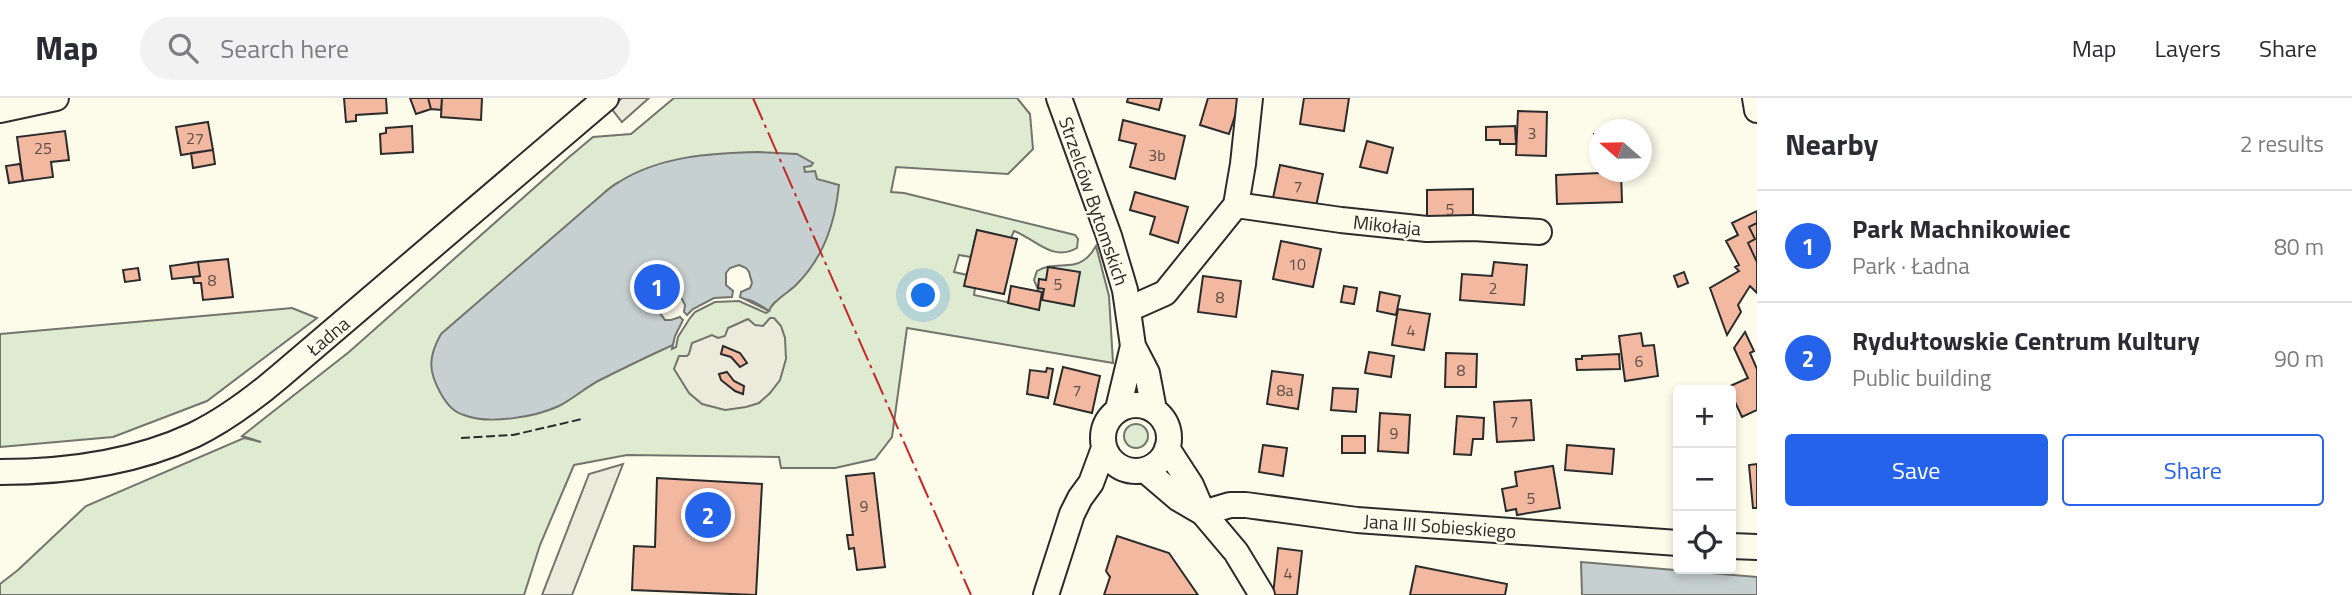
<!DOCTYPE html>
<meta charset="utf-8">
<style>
body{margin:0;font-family:"Titillium Web",sans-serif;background:#f2f2f3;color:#2b2b33}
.controls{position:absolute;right:21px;bottom:21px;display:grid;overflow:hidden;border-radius:7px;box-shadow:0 4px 10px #0003}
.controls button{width:63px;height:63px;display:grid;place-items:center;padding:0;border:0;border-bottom:2px solid #e1e1e2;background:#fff;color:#2b2b33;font:35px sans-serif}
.compass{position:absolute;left:1589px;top:21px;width:63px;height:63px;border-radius:50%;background:#fff;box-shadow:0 4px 10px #0003;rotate:290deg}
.you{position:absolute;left:924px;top:198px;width:24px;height:24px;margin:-18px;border:5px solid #fff;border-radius:50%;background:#1a73e8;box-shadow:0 0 0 10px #1a73e833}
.badge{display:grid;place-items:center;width:46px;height:46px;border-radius:50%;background:#2563eb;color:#fff;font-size:23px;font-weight:700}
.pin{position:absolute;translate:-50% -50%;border:4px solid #fff;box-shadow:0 2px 7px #0006}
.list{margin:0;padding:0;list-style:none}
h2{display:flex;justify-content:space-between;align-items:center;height:91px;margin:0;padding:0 28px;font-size:30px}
h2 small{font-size:23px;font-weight:400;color:#7c7c81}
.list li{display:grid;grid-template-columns:46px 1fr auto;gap:21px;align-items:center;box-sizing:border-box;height:112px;padding:0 28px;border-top:2px solid #e1e1e2}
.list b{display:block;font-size:26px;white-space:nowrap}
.list p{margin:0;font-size:23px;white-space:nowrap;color:#7c7c81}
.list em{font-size:23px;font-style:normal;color:#7c7c81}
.actions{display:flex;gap:14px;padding:21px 28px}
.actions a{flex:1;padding:16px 0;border:2px solid #2563eb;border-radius:7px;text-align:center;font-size:24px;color:#2563eb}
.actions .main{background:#2563eb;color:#fff}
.icon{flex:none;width:38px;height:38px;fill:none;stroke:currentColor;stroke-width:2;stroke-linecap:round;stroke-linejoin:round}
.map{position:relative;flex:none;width:1757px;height:497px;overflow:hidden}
header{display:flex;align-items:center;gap:42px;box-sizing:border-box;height:98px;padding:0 35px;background:#fff;border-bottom:2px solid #e1e1e2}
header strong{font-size:33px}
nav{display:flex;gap:38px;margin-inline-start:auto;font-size:24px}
.search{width:490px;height:63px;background:#f2f2f3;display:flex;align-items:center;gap:18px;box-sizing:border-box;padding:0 24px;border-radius:38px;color:#7c7c81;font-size:26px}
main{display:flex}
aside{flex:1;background:#fff}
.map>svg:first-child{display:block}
.green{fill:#deebd1;stroke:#74746e;stroke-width:2}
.parking{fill:#eceadb;stroke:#74746e;stroke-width:2}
.water{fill:#c7d0d0;stroke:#74746e;stroke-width:2}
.pier{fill:#fdfbea;stroke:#74746e;stroke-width:2}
.building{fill:#f2b8a0;stroke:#2b2b2b;stroke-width:2}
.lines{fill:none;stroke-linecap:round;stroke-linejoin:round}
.minor-casing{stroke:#2b2b2b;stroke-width:28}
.minor{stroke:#fdfbea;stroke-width:24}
.fence{stroke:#2b2b2b;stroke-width:2;stroke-dasharray:9 3.5;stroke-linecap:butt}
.power{stroke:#c62828;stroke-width:2;stroke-dasharray:24 5 3.5 5;stroke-linecap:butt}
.labels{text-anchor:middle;stroke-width:5;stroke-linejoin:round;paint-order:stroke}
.number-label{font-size:16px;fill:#5d4e48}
.street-label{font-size:19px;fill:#2b2b2b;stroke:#fdfbea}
</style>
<header>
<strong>Map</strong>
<div class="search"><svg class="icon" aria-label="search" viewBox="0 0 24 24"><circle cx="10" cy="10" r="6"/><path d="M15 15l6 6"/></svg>Search here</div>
<nav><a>Map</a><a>Layers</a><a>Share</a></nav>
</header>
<main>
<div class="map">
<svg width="1757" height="497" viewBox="0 0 1757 497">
<rect width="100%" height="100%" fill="#fdfbea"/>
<path class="green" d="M674,0H1017L1030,16L1033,51L1008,76L896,69L891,94L904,95L1075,137L1078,141L1077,150C1052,164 1036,141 1014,133L1011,140L977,132L971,159L959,157L954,174L967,177L975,190L974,197L1039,211L1040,196L1034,182L1037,173C1053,163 1071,172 1084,162C1089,159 1093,153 1096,148L1109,198L1113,265L907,230L892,339L875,361L835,370H781L779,359L627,357L574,367L540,447L524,497H0V486L18,472L86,408L244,340L261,344L242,338L349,254L568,60L593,39L631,36Z
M292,210L317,220L207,303L113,339L0,349V236Z
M1124 338a12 12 0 1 1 24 0a12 12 0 1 1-24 0Z"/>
<path class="parking" d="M622,0H649L622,24L611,10Z
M770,220H774L781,228L785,240L786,261L780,282L770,295L759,305L746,309L725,312L702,306L689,295L674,271L679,258H687L689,256L692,245L712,237L718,240L725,238L728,230L748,221L755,227L763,228Z
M623,366L572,497H542L589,376Z"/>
<path class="water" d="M758,54L797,56L813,65L811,68L804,69L805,74L815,73L817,81L839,87C835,125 824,159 796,187C788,195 772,203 769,213C763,209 756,204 749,202C714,193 681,212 673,247C648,258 624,270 600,282C586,289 573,301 559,308C535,319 489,327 464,317C453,314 447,306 441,296C428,273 428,259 441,236L597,101C604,95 611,88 619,84C660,58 711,55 758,54Z
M1581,464L1757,479V497H1582Z"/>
<path class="pier" d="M739,167L746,170L749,174L752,185L750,190L741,194L740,199L769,213L766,215L739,203L715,204L695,214L690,220L678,239L676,249L672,251L675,238L683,222L680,219L671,222H665L658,212L660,202L663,198L670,196L680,197L685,207L684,214L687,217L693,211L714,200L732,199L733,193L726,187V175L730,170Z"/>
<path class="building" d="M344,0H386L387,15L356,17V23L346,24Z
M410,0H428L431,11L416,16Z
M428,0H442L441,12L431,11Z
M442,0H482L481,22L441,19Z
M1128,0H1162L1159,12L1127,4Z
M1208,0H1241L1229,36L1200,27Z
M1304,0H1349L1344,33L1300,26Z
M1518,13L1547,14L1546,58L1516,57Z
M1123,22L1185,38L1175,81L1130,69L1136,46L1119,42Z
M208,24L213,52L181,57L176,29Z
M412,28L413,54L381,56L380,36L386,35V30Z
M1515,28L1516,46H1500V42H1486V29Z
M65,33L69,62L51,64L53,79L23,83L17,39Z
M1594,36H1600V68H1595Z
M1367,43L1393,50L1387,75L1360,69Z
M213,52L215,66L193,70L191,55Z
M20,66L23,83L9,85L6,68Z
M1280,67L1323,76L1316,108L1273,100Z
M1621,74L1622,104L1557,106L1556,77Z
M1473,91V130L1427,131V92Z
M1135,94L1188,109L1178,145L1150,136L1155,119L1130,112Z
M1757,113V125L1749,129L1755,141L1748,145L1757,164V195L1750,188L1738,207L1741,214L1727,237L1710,190L1739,173L1735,169L1739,167L1726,143L1738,137L1732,125Z
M1757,125V164L1748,145L1755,141L1749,129Z
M977,132L1017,141L1004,196L964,188Z
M1281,143L1321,151L1313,189L1273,181Z
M228,161L233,199L203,202L201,185H194L193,179L200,178L198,164Z
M198,164L200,178L172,181L170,168Z
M1494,164L1527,167L1524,207L1460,202L1462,176L1492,178Z
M1048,169L1080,174L1074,208L1042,202L1044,191L1038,190L1039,181L1046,182Z
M138,170L140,182L125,184L123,172Z
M1684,174L1688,185L1678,189L1674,178Z
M1203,178L1241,183L1236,219L1198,214Z
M1011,188L1042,194L1039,212L1008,205Z
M1344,188L1357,190L1354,206L1341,204Z
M1380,194L1400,198L1396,217L1377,213Z
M1398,211L1430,216L1424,252L1392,247Z
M1745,234L1754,253L1750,255L1757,271V312L1742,319L1728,289L1748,280L1734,250Z
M1641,235L1643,248L1654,247L1658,278L1625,283L1619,238Z
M723,248L740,255L747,265L740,269L731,259L721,256Z
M1369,254L1394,258L1391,279L1365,275Z
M1446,255L1477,256L1476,289H1445Z
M1619,256L1620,271L1577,272L1576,261H1582V258Z
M1063,269L1100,278L1092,315L1054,306Z
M1047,270L1053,271L1048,300L1027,296L1030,272L1046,274Z
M1272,273L1303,277L1298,311L1267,306Z
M727,274L734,283L744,288L743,296L735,293L721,282L719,276Z
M1333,290L1358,291L1356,314L1331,312Z
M1531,302L1534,342L1497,344L1494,304Z
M1380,315L1410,317L1408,355L1378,353Z
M1457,318L1484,320L1483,341H1473L1471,357L1454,356Z
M1342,338H1365V355H1342Z
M1263,347L1287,350L1283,378L1259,374Z
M1567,347L1614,351L1612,376L1565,372Z
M1757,366V410H1753L1749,367Z
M1553,368L1560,410L1517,417L1516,411L1506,413L1502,391L1517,388L1515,374Z
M874,375L885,469L857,472L854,450L849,451L847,437H853L846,378Z
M657,380L762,386L756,497L632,492L634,448L655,449Z
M1117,438L1169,455L1198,497H1104L1110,479L1106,473Z
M1278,450L1302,453L1297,497H1273Z
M1416,468L1507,486L1505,497H1410Z"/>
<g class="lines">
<g class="minor-casing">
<path id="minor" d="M1059,0L1109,138L1125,192L1133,248L1147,275L1154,312
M1755,0L1757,12
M0,12L56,0
M1236,107L1341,122L1427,131L1473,130L1539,134
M1129,211L1165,195L1236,107L1243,66L1250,0
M1103 340a33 33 0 1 1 66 0a33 33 0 1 1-66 0Z
M1118,311L1133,248
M1167,350L1191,387L1203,415L1236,454L1262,497
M1145,372L1179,401L1203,415
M0,374C66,374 134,365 194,337C225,322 253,301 279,279L606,0
M1203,415L1230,407H1246L1357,422L1678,445
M1731,448L1757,449
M1046,497L1072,416L1080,400L1091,385L1104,350"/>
</g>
<use href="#minor" class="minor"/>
<path class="fence" d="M461,340L513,337L582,321"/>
<path class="power" d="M753,0L971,497"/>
</g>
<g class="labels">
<g class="number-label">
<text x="1532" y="41">3</text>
<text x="195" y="46">27</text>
<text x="43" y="56">25</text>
<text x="1157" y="63">3b</text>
<text x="1298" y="94">7</text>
<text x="1450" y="117">5</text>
<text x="1297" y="172">10</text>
<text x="212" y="188">8</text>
<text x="1058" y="192">5</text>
<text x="1493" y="196">2</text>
<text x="1220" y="205">8</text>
<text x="1411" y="238">4</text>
<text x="1639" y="269">6</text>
<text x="1461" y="278">8</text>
<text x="1077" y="298">7</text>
<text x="1285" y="298">8a</text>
<text x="1514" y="329">7</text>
<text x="1394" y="341">9</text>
<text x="1531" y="406">5</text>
<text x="864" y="414">9</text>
<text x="1288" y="481">4</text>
</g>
<g class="street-label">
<text transform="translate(1094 103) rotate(71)" y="7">Strzelców Bytomskich</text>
<text transform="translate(1387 127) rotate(6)" y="7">Mikołaja</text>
<text transform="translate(328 238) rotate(-40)" y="7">Ładna</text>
<text transform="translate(1440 428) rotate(4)" y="7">Jana III Sobieskiego</text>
</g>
</g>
</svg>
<div class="controls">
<button>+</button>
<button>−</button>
<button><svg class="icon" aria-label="locate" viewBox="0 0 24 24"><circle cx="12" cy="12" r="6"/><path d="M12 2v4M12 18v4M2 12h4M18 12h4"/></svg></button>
</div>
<svg class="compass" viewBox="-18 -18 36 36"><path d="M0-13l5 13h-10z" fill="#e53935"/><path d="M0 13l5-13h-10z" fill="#7c7c81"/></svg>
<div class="you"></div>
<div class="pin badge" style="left:657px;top:189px">1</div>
<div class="pin badge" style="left:708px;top:417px">2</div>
</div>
<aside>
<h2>Nearby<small>2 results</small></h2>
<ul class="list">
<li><span class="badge">1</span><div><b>Park Machnikowiec</b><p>Park · Ładna</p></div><em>80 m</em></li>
<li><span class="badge">2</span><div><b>Rydułtowskie Centrum Kultury</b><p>Public building</p></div><em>90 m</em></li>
</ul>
<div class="actions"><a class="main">Save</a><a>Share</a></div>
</aside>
</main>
